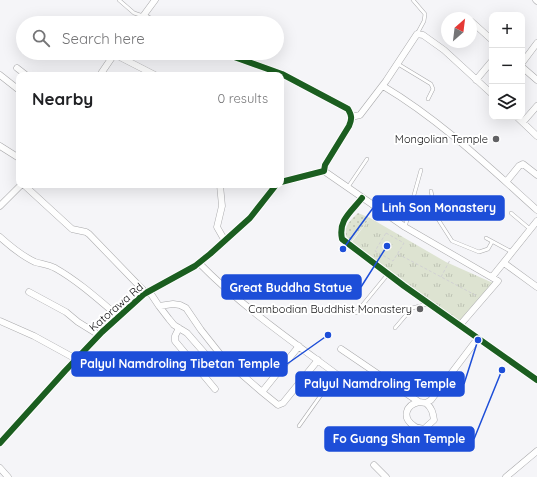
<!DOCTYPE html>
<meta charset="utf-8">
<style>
body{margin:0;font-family:Quicksand,sans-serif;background:#f2f2f2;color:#202124}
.controls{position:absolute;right:12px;top:12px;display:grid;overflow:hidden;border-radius:8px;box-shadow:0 4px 16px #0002}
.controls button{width:36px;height:36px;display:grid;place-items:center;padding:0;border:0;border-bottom:1px solid #e0e0e0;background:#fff;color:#202124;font:20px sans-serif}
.compass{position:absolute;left:441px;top:12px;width:36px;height:36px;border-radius:50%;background:#fff;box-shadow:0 4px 16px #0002;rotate:28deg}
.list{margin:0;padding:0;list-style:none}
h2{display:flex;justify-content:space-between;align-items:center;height:52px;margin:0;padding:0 16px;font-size:17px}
h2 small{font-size:13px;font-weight:400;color:#757577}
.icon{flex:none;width:22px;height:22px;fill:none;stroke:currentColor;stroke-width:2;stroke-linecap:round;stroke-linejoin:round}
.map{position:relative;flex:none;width:537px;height:477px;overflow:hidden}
.search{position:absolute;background:#fff;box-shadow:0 4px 16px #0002;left:16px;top:16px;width:268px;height:44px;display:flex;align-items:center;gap:10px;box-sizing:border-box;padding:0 14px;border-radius:22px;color:#757577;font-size:15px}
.panel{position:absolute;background:#fff;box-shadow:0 4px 16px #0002;left:16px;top:72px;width:268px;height:116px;border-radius:8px}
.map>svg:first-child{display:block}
.grass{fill:url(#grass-dots)}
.park{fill:url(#park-tufts)}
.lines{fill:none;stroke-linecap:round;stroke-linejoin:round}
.lane-casing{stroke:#a9a9ab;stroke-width:4}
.street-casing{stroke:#a9a9ab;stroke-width:7}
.path{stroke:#d1d1d3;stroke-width:1;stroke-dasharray:3 2;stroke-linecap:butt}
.lane{stroke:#fefefe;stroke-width:3}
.street{stroke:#fefefe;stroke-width:6}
.cycleway-casing{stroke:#fff;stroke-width:8}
.cycleway{stroke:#1b5e20;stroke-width:6}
.poi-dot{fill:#616164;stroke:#fff;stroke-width:1.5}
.labels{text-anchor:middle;stroke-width:4;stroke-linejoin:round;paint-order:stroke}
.poi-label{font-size:11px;fill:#121214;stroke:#fff;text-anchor:end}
.street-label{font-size:11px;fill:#121214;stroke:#fff}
.leader{fill:none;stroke:#1d4ed8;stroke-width:1.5}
.callout-dot{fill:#1d4ed8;stroke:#fff;stroke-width:1.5}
.callout{fill:#1d4ed8;stroke:#1d4ed8;stroke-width:1.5}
.callout-label{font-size:12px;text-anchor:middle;font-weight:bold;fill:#fff}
</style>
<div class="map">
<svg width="537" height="477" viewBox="0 0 537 477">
<defs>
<pattern id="grass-dots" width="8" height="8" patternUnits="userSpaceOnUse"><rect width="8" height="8" fill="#dde3d1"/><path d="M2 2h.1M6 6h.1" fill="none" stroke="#bdc2b3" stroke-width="1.8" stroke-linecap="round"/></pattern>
<pattern id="park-tufts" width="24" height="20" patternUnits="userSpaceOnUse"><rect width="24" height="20" fill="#dde3d1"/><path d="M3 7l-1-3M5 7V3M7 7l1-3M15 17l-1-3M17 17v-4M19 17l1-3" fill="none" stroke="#bdc2b3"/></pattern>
</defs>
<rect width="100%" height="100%" fill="#f5f5f8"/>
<path class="grass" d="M358,213L370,218L351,242L346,236C344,225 351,220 358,213Z"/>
<path class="park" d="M370,218L446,262L493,283L459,322L352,242Z"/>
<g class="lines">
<g class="lane-casing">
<path id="lane" d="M119,0L134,13L143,16
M413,0L425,14L424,21L417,34
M398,64L431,84L433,89L428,99
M348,187L367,159
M431,191L436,216L452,241L479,252L488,249L492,242
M511,213L530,229
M405,227L421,170
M486,238L512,252
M356,313L388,274
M395,328L412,308L428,304
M299,426L336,374"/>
</g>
<g class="street-casing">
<path id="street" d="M536,0L537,1
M143,16L157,23
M45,20L51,23
M472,22L492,40
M138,23L155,0
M112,53L155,75
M223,53L282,74L348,109C352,116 352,119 349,126L325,165L324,171L281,182
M522,63L537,43
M522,67L537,80
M17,68L26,75
M0,75L19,90
M100,75L115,53
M476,80L492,61
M383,86C440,120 488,166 537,210
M351,117L360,115L386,81L417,34L423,35L444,50L492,94
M517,117L537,136
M523,122L537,106
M0,146L19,158
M324,171L405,227L498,281L460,325
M506,182L519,166L523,164L537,175
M24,185L72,229L86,232L89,234L146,293
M220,185L222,206L217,227L225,241
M362,198C351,212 338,220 342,239L404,286L537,380
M0,206L21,185
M0,237C10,246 22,256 35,262C42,264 49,265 55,268C78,281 99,300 119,317
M199,263C247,312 305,350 359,391
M504,263L537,287
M492,277L537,221
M149,291L159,306L173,304L180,305L186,308L201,330L224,359L262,392L278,405L283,403L318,360
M29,292L66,312L78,322L99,335
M159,306L169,319L174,325L187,333L208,357
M0,321L34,336L76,359
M179,328L175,336V341L215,389
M341,349L419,402L426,403L431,400L478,338
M262,392L299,346
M419,402C405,405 402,418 414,426C416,428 421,428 424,429L434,420C433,413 432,408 426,403
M0,443L65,371L102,332L144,294L195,266L210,254L250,218L276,185
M374,465L386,477
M0,468L8,477
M506,477L537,451"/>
</g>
<path class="path" d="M386,233L404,243L393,261L375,251Z
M398,254L477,296
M441,277L450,260"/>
<use href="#lane" class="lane"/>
<use href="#street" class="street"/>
<g class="cycleway-casing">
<path id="cycleway" d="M223,53L282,74L348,109C352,116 352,119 349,126L325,165L324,171L281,182
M362,198C351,212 338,220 342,239L404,286L537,380
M0,443L65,371L102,332L144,294L195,266L210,254L250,218L276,185"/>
</g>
<use href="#cycleway" class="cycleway"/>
</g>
<g class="poi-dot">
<circle cx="496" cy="139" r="4"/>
<circle cx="420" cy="309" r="4"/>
</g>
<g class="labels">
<g class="poi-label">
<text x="488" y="143">Mongolian Temple</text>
<text x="412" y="313">Cambodian Buddhist Monastery</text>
</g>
<g class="street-label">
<text transform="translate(116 307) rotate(-41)" y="4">Katorawa Rd</text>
</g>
</g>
<path class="leader" d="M343 249L373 208M387 246L361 287M328 335L287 364M478 340L464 384M502 370L474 439"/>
<g class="callout-dot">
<circle cx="343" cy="249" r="4"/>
<circle cx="387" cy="246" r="4"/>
<circle cx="328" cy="335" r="4"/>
<circle cx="478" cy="340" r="4"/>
<circle cx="502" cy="370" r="4"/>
</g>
<g class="callout">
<rect x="373" y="196" width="131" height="24" rx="4"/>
<rect x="222" y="275" width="139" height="24" rx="4"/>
<rect x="72" y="352" width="215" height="24" rx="4"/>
<rect x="296" y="372" width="168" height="24" rx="4"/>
<rect x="325" y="427" width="149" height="24" rx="4"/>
</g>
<g class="callout-label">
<text x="439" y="212">Linh Son Monastery</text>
<text x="291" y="292">Great Buddha Statue</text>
<text x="180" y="368">Palyul Namdroling Tibetan Temple</text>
<text x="380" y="388">Palyul Namdroling Temple</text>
<text x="399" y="443">Fo Guang Shan Temple</text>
</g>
</svg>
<div class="controls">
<button>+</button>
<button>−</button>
<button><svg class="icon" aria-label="layers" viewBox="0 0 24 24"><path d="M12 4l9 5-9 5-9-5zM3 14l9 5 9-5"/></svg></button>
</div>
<svg class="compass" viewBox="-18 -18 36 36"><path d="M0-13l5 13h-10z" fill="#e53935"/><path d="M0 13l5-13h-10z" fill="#757577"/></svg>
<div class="search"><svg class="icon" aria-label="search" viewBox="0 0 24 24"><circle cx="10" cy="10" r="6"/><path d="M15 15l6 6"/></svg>Search here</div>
<section class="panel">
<h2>Nearby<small>0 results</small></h2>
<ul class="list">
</ul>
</section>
</div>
